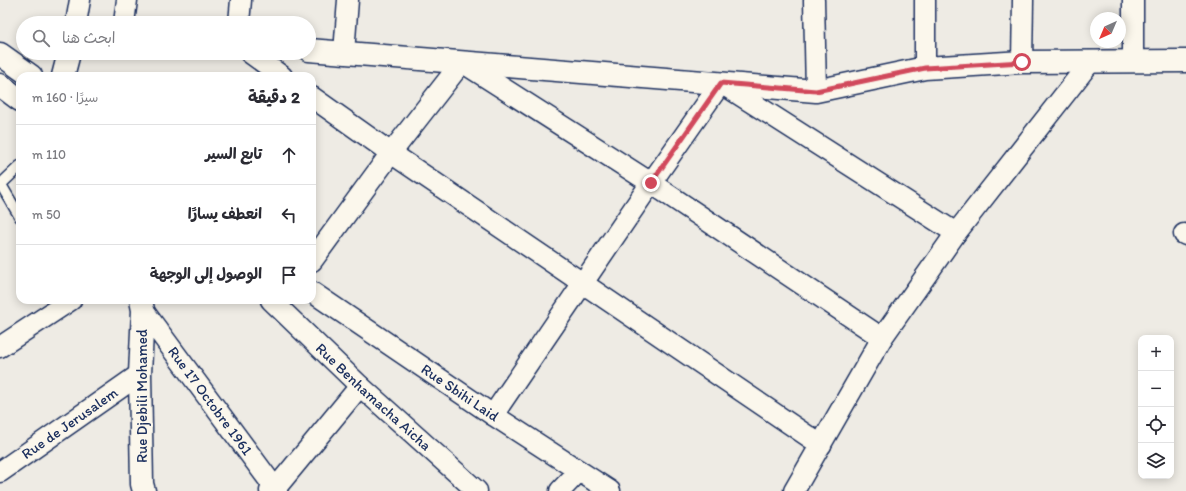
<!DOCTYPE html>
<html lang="ar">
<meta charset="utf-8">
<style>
body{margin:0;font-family:Itim,"Playpen Sans Arabic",sans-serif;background:#f7f7f7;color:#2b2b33;direction:rtl}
.controls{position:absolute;right:12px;bottom:12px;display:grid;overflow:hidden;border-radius:8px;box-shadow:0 2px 10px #0003}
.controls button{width:36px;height:36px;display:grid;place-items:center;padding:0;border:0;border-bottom:1px solid #e1e1e2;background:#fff;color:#2b2b33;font:20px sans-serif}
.compass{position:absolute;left:1090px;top:12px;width:36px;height:36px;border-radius:50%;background:#fff;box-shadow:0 2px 10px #0003;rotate:224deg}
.stop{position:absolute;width:12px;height:12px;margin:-9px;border:3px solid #d1495b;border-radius:50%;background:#fff}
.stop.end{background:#d1495b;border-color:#fff;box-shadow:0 1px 4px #0008}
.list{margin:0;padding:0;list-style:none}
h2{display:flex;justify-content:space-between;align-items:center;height:52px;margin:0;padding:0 16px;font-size:17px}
h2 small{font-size:13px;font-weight:400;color:#7c7c81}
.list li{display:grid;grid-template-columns:26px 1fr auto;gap:12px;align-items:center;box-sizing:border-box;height:60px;padding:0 16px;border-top:1px solid #e1e1e2}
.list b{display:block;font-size:15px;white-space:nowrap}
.list em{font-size:13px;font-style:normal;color:#7c7c81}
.icon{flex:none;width:22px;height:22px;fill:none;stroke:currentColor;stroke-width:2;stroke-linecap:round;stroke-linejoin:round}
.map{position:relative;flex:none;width:1186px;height:491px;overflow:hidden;direction:ltr}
.search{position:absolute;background:#fff;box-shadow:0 2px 10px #0003;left:16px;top:16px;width:300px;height:44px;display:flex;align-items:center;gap:10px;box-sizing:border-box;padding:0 14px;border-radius:22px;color:#7c7c81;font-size:15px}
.panel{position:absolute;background:#fff;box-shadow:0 2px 10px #0003;left:16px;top:72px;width:300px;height:232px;border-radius:12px;direction:rtl}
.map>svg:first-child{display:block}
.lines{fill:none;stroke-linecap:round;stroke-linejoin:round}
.service-casing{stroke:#1b2f5e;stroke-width:13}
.minor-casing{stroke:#1b2f5e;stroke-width:23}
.tertiary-casing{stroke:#1b2f5e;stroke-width:25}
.secondary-casing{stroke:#1b2f5e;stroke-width:25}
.service{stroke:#fbf7ec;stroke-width:10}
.minor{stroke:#fbf7ec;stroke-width:20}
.tertiary{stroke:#fbf7ec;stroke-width:22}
.secondary{stroke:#fbf7ec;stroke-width:22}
.route{stroke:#d1495b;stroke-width:5}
.labels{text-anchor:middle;stroke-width:4;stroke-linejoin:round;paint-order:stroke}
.street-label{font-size:15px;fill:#1b2f5e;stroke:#fbf7ec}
</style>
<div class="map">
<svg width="1186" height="491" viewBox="0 0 1186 491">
<rect width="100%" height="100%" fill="#eeebe4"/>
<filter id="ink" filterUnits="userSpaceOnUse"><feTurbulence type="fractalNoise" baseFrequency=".025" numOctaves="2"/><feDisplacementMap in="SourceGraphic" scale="8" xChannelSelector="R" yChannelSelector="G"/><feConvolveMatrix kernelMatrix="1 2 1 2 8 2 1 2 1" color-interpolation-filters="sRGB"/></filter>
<g filter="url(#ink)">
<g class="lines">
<g class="service-casing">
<path id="service" d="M0,183L20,217
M1,184L20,166"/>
</g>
<g class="minor-casing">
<g id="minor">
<path d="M814,0L816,91"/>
<path d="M1133,0V61"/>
<path d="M76,23L80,0"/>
<path d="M124,23L127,0"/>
<path d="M239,23L241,0"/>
<path d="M250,53L282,76"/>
<path d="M344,53L348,0"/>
<path d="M1022,62L1023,0"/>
<path d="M925,68V0"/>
<path d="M312,97L391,153L821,445"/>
<path d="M1184,234L1186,235"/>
<path d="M312,261L391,153L462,62L651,183L882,338"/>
<path id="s1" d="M312,292L493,415L610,491"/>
<path id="s2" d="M271,300L360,386L477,491"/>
<path id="s3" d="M143,310L277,491"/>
<path d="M0,347L71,300"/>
<path d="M493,415L651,183L721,83L956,233"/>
<path id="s4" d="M0,472L140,374"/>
<path d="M270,491L275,489L360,386"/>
<path d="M560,491L579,471"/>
<path d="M794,491L882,338L956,233L1091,61"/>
</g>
</g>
<g class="tertiary-casing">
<path id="tertiary" d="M309,50L816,91L925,68L1022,62L1186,61
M63,76L69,53"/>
</g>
<g class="secondary-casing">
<path id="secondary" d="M0,54L31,76
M0,85L20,100
M141,300L143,310L140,374L142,484L144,491"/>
</g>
<use href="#service" class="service"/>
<use href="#minor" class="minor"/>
<use href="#tertiary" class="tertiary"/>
<use href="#secondary" class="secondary"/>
</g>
</g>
<g class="lines" filter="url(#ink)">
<path class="route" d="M651,183L721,83L816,91L925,68L1022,62"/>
</g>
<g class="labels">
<g class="street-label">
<text dy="5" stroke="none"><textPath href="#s1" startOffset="179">Rue Sbihi Laid</textPath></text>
<text transform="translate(142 396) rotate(-90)" y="5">Rue Djebili Mohamed</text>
<text dy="5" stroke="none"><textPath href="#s2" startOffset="141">Rue Benhamacha Aicha</textPath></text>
<text dy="5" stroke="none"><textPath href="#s3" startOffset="113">Rue 17 Octobre 1961</textPath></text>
<text dy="5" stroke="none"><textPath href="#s4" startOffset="85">Rue de Jerusalem</textPath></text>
</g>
</g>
</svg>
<div class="controls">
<button>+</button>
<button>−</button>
<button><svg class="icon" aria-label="locate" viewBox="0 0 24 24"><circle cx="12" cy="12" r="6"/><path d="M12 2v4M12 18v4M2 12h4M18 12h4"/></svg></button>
<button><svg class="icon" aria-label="layers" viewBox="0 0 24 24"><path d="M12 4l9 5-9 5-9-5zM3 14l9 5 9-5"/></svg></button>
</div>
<svg class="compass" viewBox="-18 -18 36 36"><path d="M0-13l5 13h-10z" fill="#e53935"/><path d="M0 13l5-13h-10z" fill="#7c7c81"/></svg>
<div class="stop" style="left:1022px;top:62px"></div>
<div class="stop end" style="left:651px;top:183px"></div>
<div class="search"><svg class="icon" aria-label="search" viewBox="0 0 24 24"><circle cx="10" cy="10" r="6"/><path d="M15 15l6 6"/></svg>ابحث هنا</div>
<section class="panel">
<h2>2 دقيقة<small>سيرًا · 160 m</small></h2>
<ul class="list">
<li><svg class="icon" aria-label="ahead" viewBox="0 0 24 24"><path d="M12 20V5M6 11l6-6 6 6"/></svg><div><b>تابع السير</b></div><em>110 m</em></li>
<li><svg class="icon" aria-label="left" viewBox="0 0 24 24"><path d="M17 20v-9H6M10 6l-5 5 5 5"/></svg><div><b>انعطف يسارًا</b></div><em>50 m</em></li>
<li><svg class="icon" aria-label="arrive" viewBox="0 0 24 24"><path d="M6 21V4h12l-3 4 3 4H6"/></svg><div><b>الوصول إلى الوجهة</b></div></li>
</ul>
</section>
</div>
